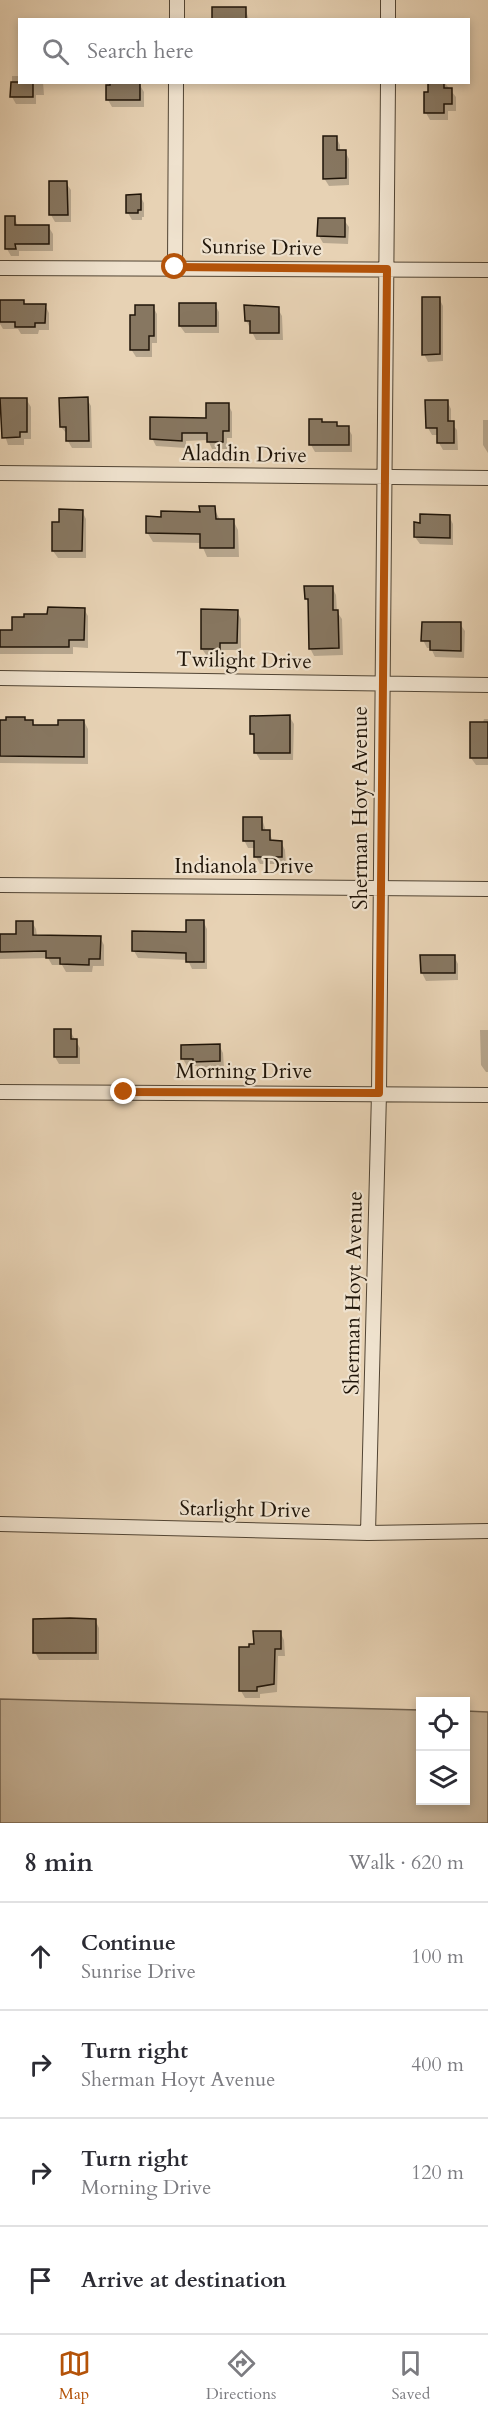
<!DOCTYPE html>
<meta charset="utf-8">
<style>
body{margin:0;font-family:Cardo,serif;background:#f7f7f7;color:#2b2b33}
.controls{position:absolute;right:18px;bottom:18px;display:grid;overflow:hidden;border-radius:0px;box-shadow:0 3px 9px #0003}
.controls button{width:54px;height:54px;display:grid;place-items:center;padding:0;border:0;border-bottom:2px solid #e1e1e2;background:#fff;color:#2b2b33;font:30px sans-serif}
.stop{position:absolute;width:18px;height:18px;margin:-14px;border:4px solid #b45309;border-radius:50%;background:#fff}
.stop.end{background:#b45309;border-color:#fff;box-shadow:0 2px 6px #0008}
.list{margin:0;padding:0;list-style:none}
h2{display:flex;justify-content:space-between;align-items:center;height:78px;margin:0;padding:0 24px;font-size:26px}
h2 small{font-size:20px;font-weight:400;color:#7c7c81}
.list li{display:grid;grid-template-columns:39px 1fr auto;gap:18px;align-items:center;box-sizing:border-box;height:108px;padding:0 24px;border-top:2px solid #e1e1e2}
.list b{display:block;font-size:22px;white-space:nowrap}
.list p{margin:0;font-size:20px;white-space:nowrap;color:#7c7c81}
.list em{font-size:20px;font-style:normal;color:#7c7c81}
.icon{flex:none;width:33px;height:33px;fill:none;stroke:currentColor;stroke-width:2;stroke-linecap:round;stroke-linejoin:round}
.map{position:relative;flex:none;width:488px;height:1823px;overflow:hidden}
.search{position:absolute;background:#fff;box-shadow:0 3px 9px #0003;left:18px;right:18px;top:18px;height:66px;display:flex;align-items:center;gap:15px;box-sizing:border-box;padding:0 21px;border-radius:0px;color:#7c7c81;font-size:22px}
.sheet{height:510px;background:#fff}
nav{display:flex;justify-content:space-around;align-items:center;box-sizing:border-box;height:84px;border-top:2px solid #e1e1e2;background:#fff;font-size:16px;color:#7c7c81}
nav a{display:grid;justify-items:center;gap:3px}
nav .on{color:#b45309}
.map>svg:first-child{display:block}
.green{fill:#c5b297;stroke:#726350;stroke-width:1.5}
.shadow{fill:#0003}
.building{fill:#877761;stroke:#1f1408;stroke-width:1.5}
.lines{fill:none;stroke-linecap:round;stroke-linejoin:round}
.street-casing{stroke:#514433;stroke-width:16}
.street{stroke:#efe2ce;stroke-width:14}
.route{stroke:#b45309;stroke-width:8}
.labels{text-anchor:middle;stroke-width:4.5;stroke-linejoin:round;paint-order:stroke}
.street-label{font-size:21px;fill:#1f1408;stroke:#efe2ce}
</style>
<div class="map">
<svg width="488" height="1823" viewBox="0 0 488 1823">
<rect width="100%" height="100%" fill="#e7d2b4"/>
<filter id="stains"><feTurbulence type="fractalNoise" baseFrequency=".00333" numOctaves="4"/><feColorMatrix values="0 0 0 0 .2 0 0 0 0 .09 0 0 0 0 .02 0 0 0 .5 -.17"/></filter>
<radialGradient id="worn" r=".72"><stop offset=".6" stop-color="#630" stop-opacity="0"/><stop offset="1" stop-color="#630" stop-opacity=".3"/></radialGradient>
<path class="green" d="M0,1699L420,1710V1800H466V1711L488,1712V1823H0Z"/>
<path class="shadow" d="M245,8L249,20H214Z
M12,76H20V82H43L44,95H36V104H16L12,97Z
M112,82H138L144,92V107H112L108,100Z
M444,82L456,97V111H448V120H430L426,113L429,93Z
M336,137L340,145V152L345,151L349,159V185L329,186L324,178Z
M66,183L71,190V222H55L51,215Z
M140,196L144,203V217H142V220H132L128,213Z
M14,217L18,226H48L53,234V251H19V256H11L7,249Z
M344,220L349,227L348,244L323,243L319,236Z
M439,298L443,306V361L428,362L424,354Z
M0,302H23L26,305H45L49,313V330H39L38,334H21L18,329H3L0,324Z
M215,305L219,312V333H185L180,326Z
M153,307L157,314V343H152V357H136L131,349L137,316Z
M278,309L282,316L283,340H256L246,320Z
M26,399L31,407V439H24V445H8L1,423L0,400Z
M87,399L91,406L92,448H72L68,441L67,434L61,427Z
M447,401L451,409V423L457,430L458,450H443L439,443V435H432L428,428Z
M228,404L232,412V438H227V449H212L208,440L186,441V448L156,446L152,438L208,419Z
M321,420L324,424H336L339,428H348L352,435V452H315L311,445Z
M483,420H488V453L483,445Z
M214,508L220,520H233L238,530L239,557H207L201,543L153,542L147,532Z
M82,511L86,519V558H58L53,551L61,523Z
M449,516L453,524V545L420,544L415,537L421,524Z
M332,587L336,595L337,612L342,619L343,655L314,656L310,648L309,603L306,598Z
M84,609L88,616V648L73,647V654H0V631L13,632L49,615Z
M237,611L241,619V650H224V656H207L202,649Z
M460,624L465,631L464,658L435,657L431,648H427L423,640Z
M289,716L294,724L293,760H260L256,753V741L252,734Z
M484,719H488V765H476L471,758Z
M0,721L33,722L35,726L59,727L84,721L88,729V764L0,763Z
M262,819L266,831H269L273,842H281L285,850L286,864H260L256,857V848H248L244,840Z
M203,921L207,929V969H192L188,960L138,958L134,951L187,933Z
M32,922L36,929L37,936L100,937L104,945V966H93L92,972H66L62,965H52L48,958L0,959V935H18Z
M454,956L458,964V980L426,981L422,973V957Z
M480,1030H488V1072H486L481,1065Z
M70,1031L80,1048V1064H59L55,1057Z
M219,1045L223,1053L224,1068L199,1069L197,1066H187L183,1059Z
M95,1620L99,1628V1660H39L35,1652Z
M280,1632L284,1640L285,1656H278L277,1692L260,1694V1698H245L241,1691L250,1648Z"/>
<path class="building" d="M212,7H246V20H212Z
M11,82H33V97H10Z
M110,82L140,83V100H106V85H110Z
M428,82H444V88H452V104H444V113H424V92H428Z
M323,136H337V150H346V178L323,179Z
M49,181H67L68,215H49Z
M141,194V210H138V213H126V195Z
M5,216H15V225H49V244H15L16,249H5Z
M318,218H345V237L317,236Z
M422,297H440V354L422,355Z
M0,300H24V304H46L45,323H35V327H15V322H0Z
M179,303H216V326H179Z
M135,305H154V336H149V350H130V315H135Z
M244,305L279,307V333H250V321H245Z
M88,397L89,441H66V427H60L59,398Z
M0,398H27V432H20V437L2,438Z
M425,400H448V421H454V443H437V428H426Z
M206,403H229V431H223V442H207V433H182V441L150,439V417L206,418Z
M309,419H322V422H337V426H349V445H309Z
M199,506H215L216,519H234V548H200V534L146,533V516L161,517V511L200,512Z
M59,509L83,510L82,551H52V522H59Z
M420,514L450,515V538L414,537V522L420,523Z
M304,586H333V610H338L339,648L309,649L308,599H305Z
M48,607L85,608L84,640H69V647H0V630H12V617H24V614H47Z
M201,609L238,610L237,643H220V649H201Z
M422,622H461V651L430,650V641H421Z
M290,715V753H254V734H250V716Z
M6,717H25V720H33V725H58V720H84V757L0,756V720H6Z
M470,722H488V758H470Z
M243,817H262V830H270V840L282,841V857H254V841H243Z
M186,920H204V962H186V953L132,951V931L186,932Z
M16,921H33V935L101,936L100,959H89V965L60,964V958H46V951L0,952V934H16Z
M420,955H455V973H421Z
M54,1029H71V1039H77V1057H54Z
M220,1044V1061L193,1062V1059H181V1045Z
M70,1618L96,1619V1653H33V1619Z
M253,1631H281V1649H275L274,1684L257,1687V1691H239V1647H249V1644H254Z"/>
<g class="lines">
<g class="street-casing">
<path id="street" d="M177,20V0
M388,20V0
M175,267L176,82
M0,268L488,270
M0,473L488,478
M0,678L488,685
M0,885L488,889
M0,1092L488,1095
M0,1524L368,1533L488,1531
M368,1533L379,1093L388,82"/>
</g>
<use href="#street" class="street"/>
</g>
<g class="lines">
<path class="route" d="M124,1092L379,1093L387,269L175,267"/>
</g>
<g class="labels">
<g class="street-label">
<text transform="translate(262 247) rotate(1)" y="7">Sunrise Drive</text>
<text transform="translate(244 454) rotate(1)" y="7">Aladdin Drive</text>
<text transform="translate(244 660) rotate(1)" y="7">Twilight Drive</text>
<text transform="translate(360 808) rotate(-90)" y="7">Sherman Hoyt Avenue</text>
<text x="244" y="873">Indianola Drive</text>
<text x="244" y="1078">Morning Drive</text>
<text transform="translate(353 1293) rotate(-89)" y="7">Sherman Hoyt Avenue</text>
<text transform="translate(245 1509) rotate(1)" y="7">Starlight Drive</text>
</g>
</g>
<rect width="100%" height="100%" filter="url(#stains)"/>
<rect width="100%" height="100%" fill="url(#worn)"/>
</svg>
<div class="controls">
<button><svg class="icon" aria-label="locate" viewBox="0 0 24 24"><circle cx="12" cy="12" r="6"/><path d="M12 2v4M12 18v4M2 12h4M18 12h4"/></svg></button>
<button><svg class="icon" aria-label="layers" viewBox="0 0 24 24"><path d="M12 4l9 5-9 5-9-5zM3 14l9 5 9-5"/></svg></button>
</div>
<div class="stop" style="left:175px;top:267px"></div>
<div class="stop end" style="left:124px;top:1092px"></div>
<div class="search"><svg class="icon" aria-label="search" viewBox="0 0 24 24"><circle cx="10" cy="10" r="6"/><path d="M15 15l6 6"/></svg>Search here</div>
</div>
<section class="sheet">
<h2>8 min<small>Walk · 620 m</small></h2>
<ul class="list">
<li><svg class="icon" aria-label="ahead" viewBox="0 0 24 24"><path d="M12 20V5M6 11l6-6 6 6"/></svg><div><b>Continue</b><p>Sunrise Drive</p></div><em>100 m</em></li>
<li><svg class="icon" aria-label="right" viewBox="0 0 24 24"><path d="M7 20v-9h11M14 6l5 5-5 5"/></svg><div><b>Turn right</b><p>Sherman Hoyt Avenue</p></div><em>400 m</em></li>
<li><svg class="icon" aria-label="right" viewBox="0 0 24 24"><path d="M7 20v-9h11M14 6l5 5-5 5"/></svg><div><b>Turn right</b><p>Morning Drive</p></div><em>120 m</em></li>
<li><svg class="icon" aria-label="arrive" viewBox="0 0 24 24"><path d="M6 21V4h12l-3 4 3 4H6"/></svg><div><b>Arrive at destination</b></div></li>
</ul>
</section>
<nav>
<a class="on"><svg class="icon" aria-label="map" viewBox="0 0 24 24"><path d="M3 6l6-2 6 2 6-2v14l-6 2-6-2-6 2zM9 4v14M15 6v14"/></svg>Map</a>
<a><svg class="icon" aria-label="directions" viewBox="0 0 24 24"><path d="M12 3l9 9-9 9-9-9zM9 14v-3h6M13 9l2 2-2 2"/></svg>Directions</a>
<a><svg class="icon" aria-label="saved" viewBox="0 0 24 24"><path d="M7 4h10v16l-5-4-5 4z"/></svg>Saved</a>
</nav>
